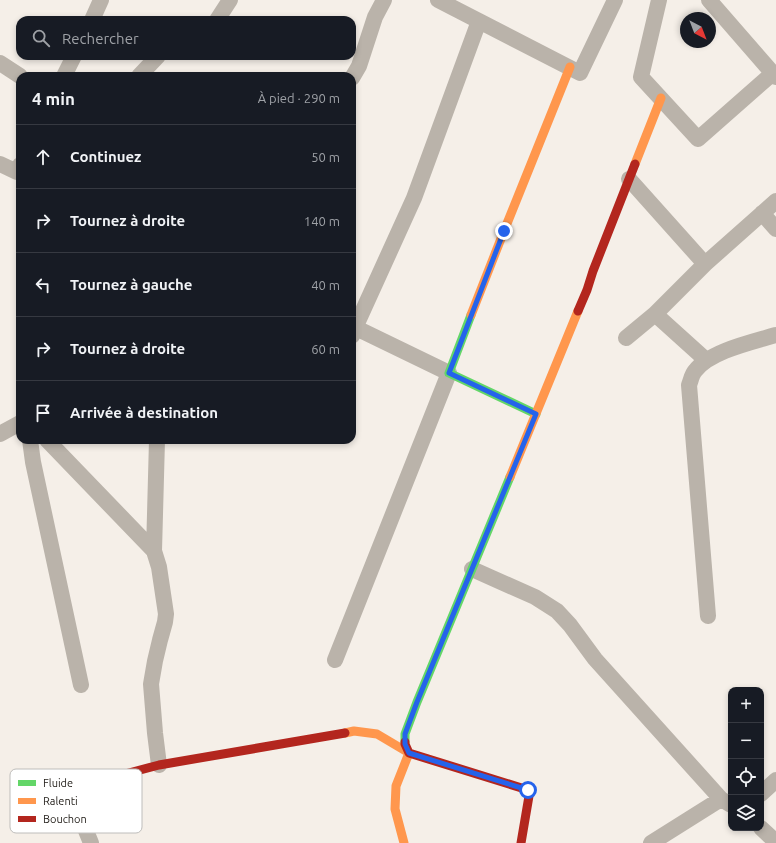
<!DOCTYPE html>
<html lang="fr">
<meta charset="utf-8">
<style>
body{margin:0;font-family:Ubuntu,sans-serif;background:#242831;color:#f1f3f6}
.controls{position:absolute;right:12px;bottom:12px;display:grid;overflow:hidden;border-radius:8px;box-shadow:0 2px 6px #0003}
.controls button{width:36px;height:36px;display:grid;place-items:center;padding:0;border:0;border-bottom:1px solid #363941;background:#171b24;color:#f1f3f6;font:20px sans-serif}
.compass{position:absolute;left:680px;top:12px;width:36px;height:36px;border-radius:50%;background:#171b24;box-shadow:0 2px 6px #0003;rotate:138deg}
.stop{position:absolute;width:12px;height:12px;margin:-9px;border:3px solid #2563eb;border-radius:50%;background:#fff}
.stop.end{background:#2563eb;border-color:#fff;box-shadow:0 1px 4px #0008}
.list{margin:0;padding:0;list-style:none}
h2{display:flex;justify-content:space-between;align-items:center;height:52px;margin:0;padding:0 16px;font-size:17px}
h2 small{font-size:13px;font-weight:400;color:#9ea1a6}
.list li{display:grid;grid-template-columns:26px 1fr auto;gap:12px;align-items:center;box-sizing:border-box;height:64px;padding:0 16px;border-top:1px solid #363941}
.list b{display:block;font-size:15px;white-space:nowrap}
.list em{font-size:13px;font-style:normal;color:#9ea1a6}
.icon{flex:none;width:22px;height:22px;fill:none;stroke:currentColor;stroke-width:2;stroke-linecap:round;stroke-linejoin:round}
.map{position:relative;flex:none;width:776px;height:843px;overflow:hidden}
.search{position:absolute;background:#171b24;box-shadow:0 2px 6px #0003;left:16px;top:16px;width:340px;height:44px;display:flex;align-items:center;gap:10px;box-sizing:border-box;padding:0 14px;border-radius:12px;color:#9ea1a6;font-size:15px}
.panel{position:absolute;background:#171b24;box-shadow:0 2px 6px #0003;left:16px;top:72px;width:340px;height:372px;border-radius:12px}
.map>svg:first-child{display:block}
.lines{fill:none;stroke-linecap:round;stroke-linejoin:round}
.street{stroke:#bab3aa;stroke-width:16}
.fast{stroke:#63d668;stroke-width:9}
.slow{stroke:#ff974d;stroke-width:9}
.jam{stroke:#b3261e;stroke-width:9}
.route{stroke:#2563eb;stroke-width:5}
.key{fill:#fff;stroke:#bebdbb;stroke-width:1}
.key-label{font-size:11px;fill:#26221d}
</style>
<div class="map">
<svg width="776" height="843" viewBox="0 0 776 843">
<rect width="100%" height="100%" fill="#f5efe8"/>
<g class="lines">
<path class="street" d="M438,0L580,73L615,0
M659,0L641,77L698,139L773,73
M709,0L776,77
M92,20L101,0
M217,20L230,0
M0,63L20,76
M64,76L74,56
M139,76L158,56
M352,78L359,66L375,17L384,0
M0,164L17,172L20,165
M629,179L705,264
M762,213L776,229
M655,314L706,360
M352,336L355,328L414,198L479,21
M626,338L655,314L705,264L776,201
M0,434L20,423
M30,440L33,462L81,685
M47,440L154,551L159,567L166,614L165,622L160,640L155,661L151,684L155,733L159,765
M154,551L157,440
M472,569L535,597L557,611L570,625L595,659L721,799L731,805
M708,616L689,385C691,380 692,374 695,371C710,351 753,342 776,335
M335,660L449,373L352,326
M69,789L91,843
M761,794L776,780
M761,828L776,842
M651,843L721,799"/>
<path class="fast" d="M471,315L449,373L536,414
M405,742V734L417,702L510,477"/>
<path class="slow" d="M635,164L661,98
M471,315L504,231L570,67
M510,477L578,311
M345,733L354,731L377,734L409,753L396,786L395,809L404,843"/>
<path class="jam" d="M578,311L587,290L593,271L635,164
M405,742V744L409,753L528,790L529,796L521,843
M16,798L69,789L159,765L345,733"/>
</g>
<g class="lines">
<path class="route" d="M504,231L449,373L536,414L417,702L405,734V744L409,753L528,790"/>
</g>
<rect x="10" y="769" width="132" height="64" rx="6" class="key"/>
<rect x="18" y="780" width="18" height="6" fill="#63d668"/>
<rect x="18" y="798" width="18" height="6" fill="#ff974d"/>
<rect x="18" y="816" width="18" height="6" fill="#b3261e"/>
<g class="key-label">
<text x="43" y="787">Fluide</text>
<text x="43" y="805">Ralenti</text>
<text x="43" y="823">Bouchon</text>
</g>
</svg>
<div class="controls">
<button>+</button>
<button>−</button>
<button><svg class="icon" aria-label="locate" viewBox="0 0 24 24"><circle cx="12" cy="12" r="6"/><path d="M12 2v4M12 18v4M2 12h4M18 12h4"/></svg></button>
<button><svg class="icon" aria-label="layers" viewBox="0 0 24 24"><path d="M12 4l9 5-9 5-9-5zM3 14l9 5 9-5"/></svg></button>
</div>
<svg class="compass" viewBox="-18 -18 36 36"><path d="M0-13l5 13h-10z" fill="#e53935"/><path d="M0 13l5-13h-10z" fill="#9ea1a6"/></svg>
<div class="stop" style="left:528px;top:790px"></div>
<div class="stop end" style="left:504px;top:231px"></div>
<div class="search"><svg class="icon" aria-label="search" viewBox="0 0 24 24"><circle cx="10" cy="10" r="6"/><path d="M15 15l6 6"/></svg>Rechercher</div>
<section class="panel">
<h2>4 min<small>À pied · 290 m</small></h2>
<ul class="list">
<li><svg class="icon" aria-label="ahead" viewBox="0 0 24 24"><path d="M12 20V5M6 11l6-6 6 6"/></svg><div><b>Continuez</b></div><em>50 m</em></li>
<li><svg class="icon" aria-label="right" viewBox="0 0 24 24"><path d="M7 20v-9h11M14 6l5 5-5 5"/></svg><div><b>Tournez à droite</b></div><em>140 m</em></li>
<li><svg class="icon" aria-label="left" viewBox="0 0 24 24"><path d="M17 20v-9H6M10 6l-5 5 5 5"/></svg><div><b>Tournez à gauche</b></div><em>40 m</em></li>
<li><svg class="icon" aria-label="right" viewBox="0 0 24 24"><path d="M7 20v-9h11M14 6l5 5-5 5"/></svg><div><b>Tournez à droite</b></div><em>60 m</em></li>
<li><svg class="icon" aria-label="arrive" viewBox="0 0 24 24"><path d="M6 21V4h12l-3 4 3 4H6"/></svg><div><b>Arrivée à destination</b></div></li>
</ul>
</section>
</div>
